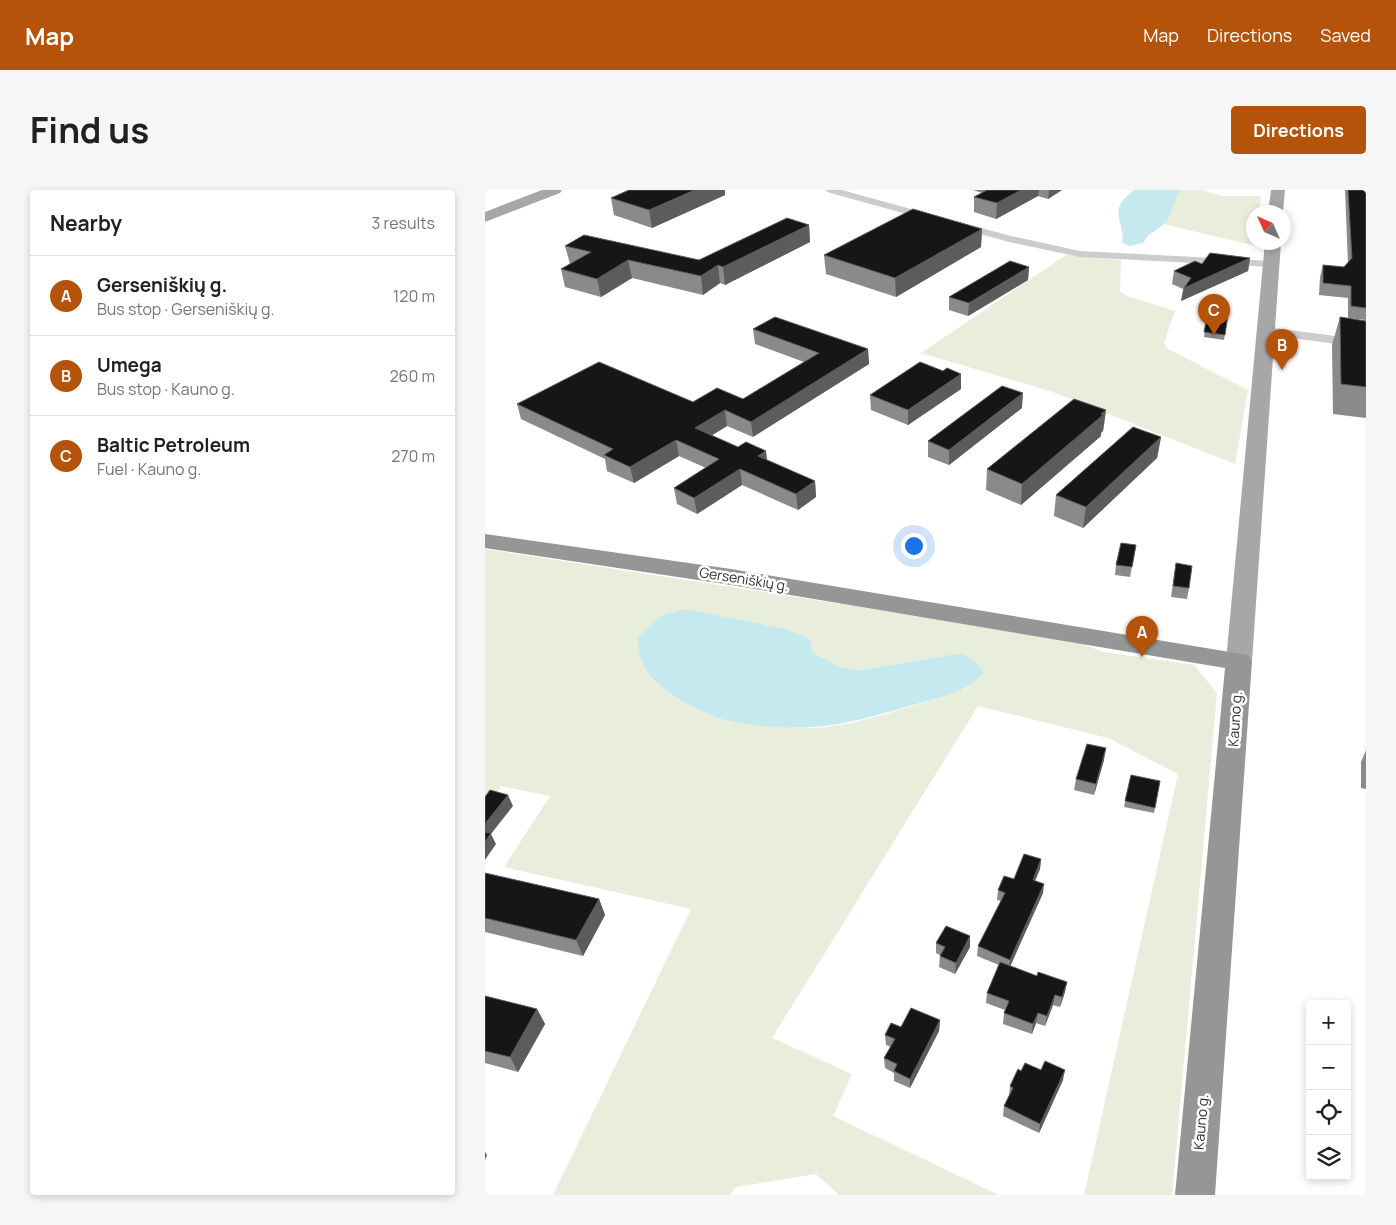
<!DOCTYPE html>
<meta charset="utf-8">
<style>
body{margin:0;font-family:Manrope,sans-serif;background:#f6f6f6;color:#202124}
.controls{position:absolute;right:15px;bottom:15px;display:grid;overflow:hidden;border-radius:5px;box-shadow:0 2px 8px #0003}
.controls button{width:45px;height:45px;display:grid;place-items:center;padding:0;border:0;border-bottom:1px solid #e0e0e0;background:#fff;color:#202124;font:25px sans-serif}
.compass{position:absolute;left:761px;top:15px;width:45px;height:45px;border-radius:50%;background:#fff;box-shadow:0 2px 8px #0003;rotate:315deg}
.you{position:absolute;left:428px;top:355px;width:18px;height:18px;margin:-12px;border:4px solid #fff;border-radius:50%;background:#1a73e8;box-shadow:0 0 0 8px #1a73e833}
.badge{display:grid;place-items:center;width:32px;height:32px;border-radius:50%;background:#b45309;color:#fff;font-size:16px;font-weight:700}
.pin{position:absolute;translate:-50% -41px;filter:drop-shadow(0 1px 2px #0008)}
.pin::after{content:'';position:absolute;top:26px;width:18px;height:15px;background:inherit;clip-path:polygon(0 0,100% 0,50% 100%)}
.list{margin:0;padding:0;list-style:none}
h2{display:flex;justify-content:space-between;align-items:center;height:65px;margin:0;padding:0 20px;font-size:21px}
h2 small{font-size:16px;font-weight:400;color:#757577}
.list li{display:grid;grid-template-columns:32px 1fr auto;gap:15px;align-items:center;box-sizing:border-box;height:80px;padding:0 20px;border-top:1px solid #e0e0e0}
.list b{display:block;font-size:19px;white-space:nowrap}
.list p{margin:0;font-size:16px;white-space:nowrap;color:#757577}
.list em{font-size:16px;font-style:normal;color:#757577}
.icon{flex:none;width:28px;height:28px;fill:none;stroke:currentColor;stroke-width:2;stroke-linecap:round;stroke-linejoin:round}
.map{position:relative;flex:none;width:881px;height:1005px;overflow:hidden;border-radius:5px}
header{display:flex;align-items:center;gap:30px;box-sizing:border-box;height:70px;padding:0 25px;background:#b45309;color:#fff}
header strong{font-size:24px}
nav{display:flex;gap:28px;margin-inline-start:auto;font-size:18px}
.intro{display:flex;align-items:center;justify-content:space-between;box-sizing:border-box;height:120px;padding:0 30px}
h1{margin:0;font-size:35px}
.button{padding:12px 22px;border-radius:5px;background:#b45309;color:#fff;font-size:18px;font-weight:700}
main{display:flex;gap:30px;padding:0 30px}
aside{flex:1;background:#fff;border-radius:5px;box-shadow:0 2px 8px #0003}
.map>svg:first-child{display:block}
.green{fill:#e9eddb;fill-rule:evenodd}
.water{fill:#c6e8ef}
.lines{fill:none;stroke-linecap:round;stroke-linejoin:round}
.street{fill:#ccc;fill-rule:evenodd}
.primary{fill:#a7a7a7;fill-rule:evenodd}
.highway{fill:#969696;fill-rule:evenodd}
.wall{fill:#8a8a8a}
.shaded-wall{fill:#5c5c5c}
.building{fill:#161616;stroke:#5c5c5c}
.labels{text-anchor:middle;stroke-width:5;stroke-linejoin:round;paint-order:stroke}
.street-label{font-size:14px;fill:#2f2f2f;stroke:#fff}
</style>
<header>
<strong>Map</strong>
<nav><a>Map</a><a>Directions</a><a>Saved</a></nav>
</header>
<div class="intro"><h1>Find us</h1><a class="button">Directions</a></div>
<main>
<aside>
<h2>Nearby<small>3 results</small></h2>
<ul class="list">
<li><span class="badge">A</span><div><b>Gerseniškių g.</b><p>Bus stop · Gerseniškių g.</p></div><em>120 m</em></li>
<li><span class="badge">B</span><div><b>Umega</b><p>Bus stop · Kauno g.</p></div><em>260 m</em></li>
<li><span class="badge">C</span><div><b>Baltic Petroleum</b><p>Fuel · Kauno g.</p></div><em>270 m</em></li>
</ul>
</aside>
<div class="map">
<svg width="881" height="1005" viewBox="0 0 881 1005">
<rect width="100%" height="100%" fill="#fff"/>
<path class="green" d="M694,0H716L737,6H776L774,22H768V52L772,53L771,56L678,34L683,31Z
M581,65L636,70L635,101L642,106L690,121L679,153L683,159L763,200L750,274L568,202L436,163Z
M0,359L583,449L619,462L709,475L732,503L687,1005H599L693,584L623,548L493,516L287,848L367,884L348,926L514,1005H354L331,984L251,997L245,1005H68L206,719L19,677L65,606L16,596L0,619ZM201,419L301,439L325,449L328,463L355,477L376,480L476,463L451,509C411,520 368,537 326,538C298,538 270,534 242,530Z"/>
<path class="water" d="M649,0H694L683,31L663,46L658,53L645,56L637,53C641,30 620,22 649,0Z
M201,419L301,439L325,449L328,463L355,477L376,480L476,463L491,472L499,483C481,503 449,509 424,516C393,525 361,535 328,537C306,539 263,536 241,530C218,524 171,499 160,478C155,469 154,458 152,448L175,426Z"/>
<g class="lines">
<path class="street" d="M341,0H357L451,26L452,28L447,31L443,30L342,2Z
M474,32L526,46L595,61L786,71L792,74L786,77L595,67L524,52L470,37L469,35Z
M781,137L881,150V158L777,144L775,141L777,138Z"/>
<path class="primary" d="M57,0H77L75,3L0,32V22Z
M786,0H800L798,22H783Z
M780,52H796L767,471L763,477L754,480L745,477L741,471Z"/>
<path class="highway" d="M0,344L246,379L763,465L767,471L730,1005H690L740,478L246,395L0,358Z"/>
</g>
<path class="wall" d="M488,0H577L563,9L553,6L511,29L489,22V7L497,3Z
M860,0H881V130L863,128V108L834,105L835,87L838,75L859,77L863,73Z
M240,5L167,38L129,25L126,8Z
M324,35L325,52L240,95L235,93L218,105L147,88L116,107L80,97L76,79L85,74L80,56L214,70Z
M497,39L496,57L411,107L341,84L339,65Z
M765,68L763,81L696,111L698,99L687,94L689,81Z
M544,77L543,90L483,126L464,120V107Z
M723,122L743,124L739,150L719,147Z
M855,127L881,131V228L848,224L847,155Z
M268,139L383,159L384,174L268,247L242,236L226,246L330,291L331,307L313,320L257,295L212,324L192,314L189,298L221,278L194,266L149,293L122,281L120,269L36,229L32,214L208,212L258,209L319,172L270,154Z
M458,181L476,184V199L423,235L386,220L385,205Z
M537,218L464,275L443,267V251Z
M621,220L618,241L616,243V246L536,315L501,300L502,279Z
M676,247L672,268L598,338L569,326L571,305Z
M651,355L645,387L630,385L631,375Z
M691,373L704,398L702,409L686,407Z
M881,560V599L876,598V572Z
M619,570L609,605L589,600L591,589Z
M646,585L670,618L669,623L639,617Z
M556,669L555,679L550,691L558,703L525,776L552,786L582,792L580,802L575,817L568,815L560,836L551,833L547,844L518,834L519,823L520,820L501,813L502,803L514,775L492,766L493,756L516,711L512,710L513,700Z
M0,683L114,709L120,725L98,766L0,742Z
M451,753L485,757L470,784L454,777L455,765L451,763Z
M0,806L52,819L60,834L33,882L0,873Z
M455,830L454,841L425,898L409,891V883L400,878L399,868L406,857L401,855L400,845L416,837Z
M536,881L578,890L554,943L518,926L519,916L524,906L525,896Z"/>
<path class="shaded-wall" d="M210,0H240V5L167,38L164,20Z
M536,0H554L553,6L511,29L512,13Z
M564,0H577L563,9Z
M324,35L325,52L240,95L238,77Z
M497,39L496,57L411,107L410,88Z
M765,68L763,81L696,111L699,98Z
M143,70L147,88L116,107L112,89Z
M233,75L235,93L218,105L216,86Z
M544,77L543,90L483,126L484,113Z
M383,159L384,174L268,247L266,232Z
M476,184V199L423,235V220Z
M538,203L537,218L464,275V260Z
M240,220L242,236L212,254L210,238Z
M621,220L618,241L616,243V246L536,315L537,294Z
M676,247L672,268L598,338L601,317Z
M191,250L194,266L149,293L145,277Z
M281,261L283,277L273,266Z
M255,279L257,295L212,324L209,308Z
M330,291L331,307L313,320L311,304Z
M621,558L619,570L609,605L611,594Z
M23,605L28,616L6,644L11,654L0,670V634Z
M556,669L555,679L546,700L548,690Z
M559,694L558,703L524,779L525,770Z
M114,709L120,725L98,766L91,750Z
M485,746V757L470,784L471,773Z
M582,792L580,802L575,817L577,807Z
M570,805L568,815L560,836L562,826Z
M52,819L60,834L33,882L25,867Z
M553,823L551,833L547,844L548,834Z
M455,830L454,841L425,898V889Z
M580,880L578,890L554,943L555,934Z
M0,962L2,965L0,970Z"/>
<path class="building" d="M144,0H210L164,20L126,8Z
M502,0H536L512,13L489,7Z
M863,0H881V118L866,116V96L838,93V75L859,77L867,68Z
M428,19L497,39L410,88L339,65Z
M302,28L324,35L238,77L233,75L216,86L143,70L112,89L76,79L106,62L80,56L99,45L214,70Z
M725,63L765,68L699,98L706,88L689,81L710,71L717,74Z
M525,71L544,77L484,113L464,107Z
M723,122L743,124L740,145L719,142Z
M290,127L383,159L266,232L240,220L210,238L253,257L261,252L281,261L273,266L330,291L311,304L255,279L209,308L189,298L234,269L191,250L145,277L119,265L128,259L32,214L114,172L208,212L232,198L258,209L334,163L268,139Z
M855,127L881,131V197L856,194Z
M435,172L458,181L462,178L476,184L423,220L385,205Z
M517,196L538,203L464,260L443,251Z
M589,209L621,220L616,224L618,225L537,294L502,279Z
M648,237L676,247L601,317L571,305Z
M636,353L651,355L647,377L631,375Z
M691,373L707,376L704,398L688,396Z
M602,554L621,558L611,594L591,589Z
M646,585L675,591L670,618L640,611Z
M5,600L23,605L0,634V607Z
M0,642L6,643L0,652Z
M539,664L556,669L548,690L559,694L525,770L493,756L520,703L513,700L519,686L529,689Z
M0,683L114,709L91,750L0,728Z
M461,736L485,746L471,773L455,766L460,757L451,753Z
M515,772L552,786L553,782L582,792L577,807L570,805L562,826L553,823L548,834L519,823L524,811L502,803Z
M0,806L52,819L25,867L0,861Z
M426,818L455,830L425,889L409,881L412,874L399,868L410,849L400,845L406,833L416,837Z
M560,871L580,880L555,934L519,916L528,898L525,896L533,879L536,881L540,873L556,880Z"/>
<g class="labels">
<g class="street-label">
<text transform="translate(259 389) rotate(9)" y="5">Gerseniškių g.</text>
<text transform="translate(750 529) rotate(-86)" y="5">Kauno g.</text>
<text transform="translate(716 932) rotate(-85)" y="5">Kauno g.</text>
</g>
</g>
</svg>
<div class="controls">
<button>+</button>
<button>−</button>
<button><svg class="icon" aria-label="locate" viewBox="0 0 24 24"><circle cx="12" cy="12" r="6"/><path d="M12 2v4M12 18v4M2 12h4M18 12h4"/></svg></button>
<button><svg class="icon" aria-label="layers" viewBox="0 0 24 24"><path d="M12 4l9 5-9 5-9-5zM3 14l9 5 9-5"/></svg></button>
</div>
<svg class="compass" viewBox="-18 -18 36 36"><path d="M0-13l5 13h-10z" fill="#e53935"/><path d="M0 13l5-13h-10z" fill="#757577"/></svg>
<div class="you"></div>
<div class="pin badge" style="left:657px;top:467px">A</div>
<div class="pin badge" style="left:797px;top:180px">B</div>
<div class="pin badge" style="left:729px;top:145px">C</div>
</div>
</main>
